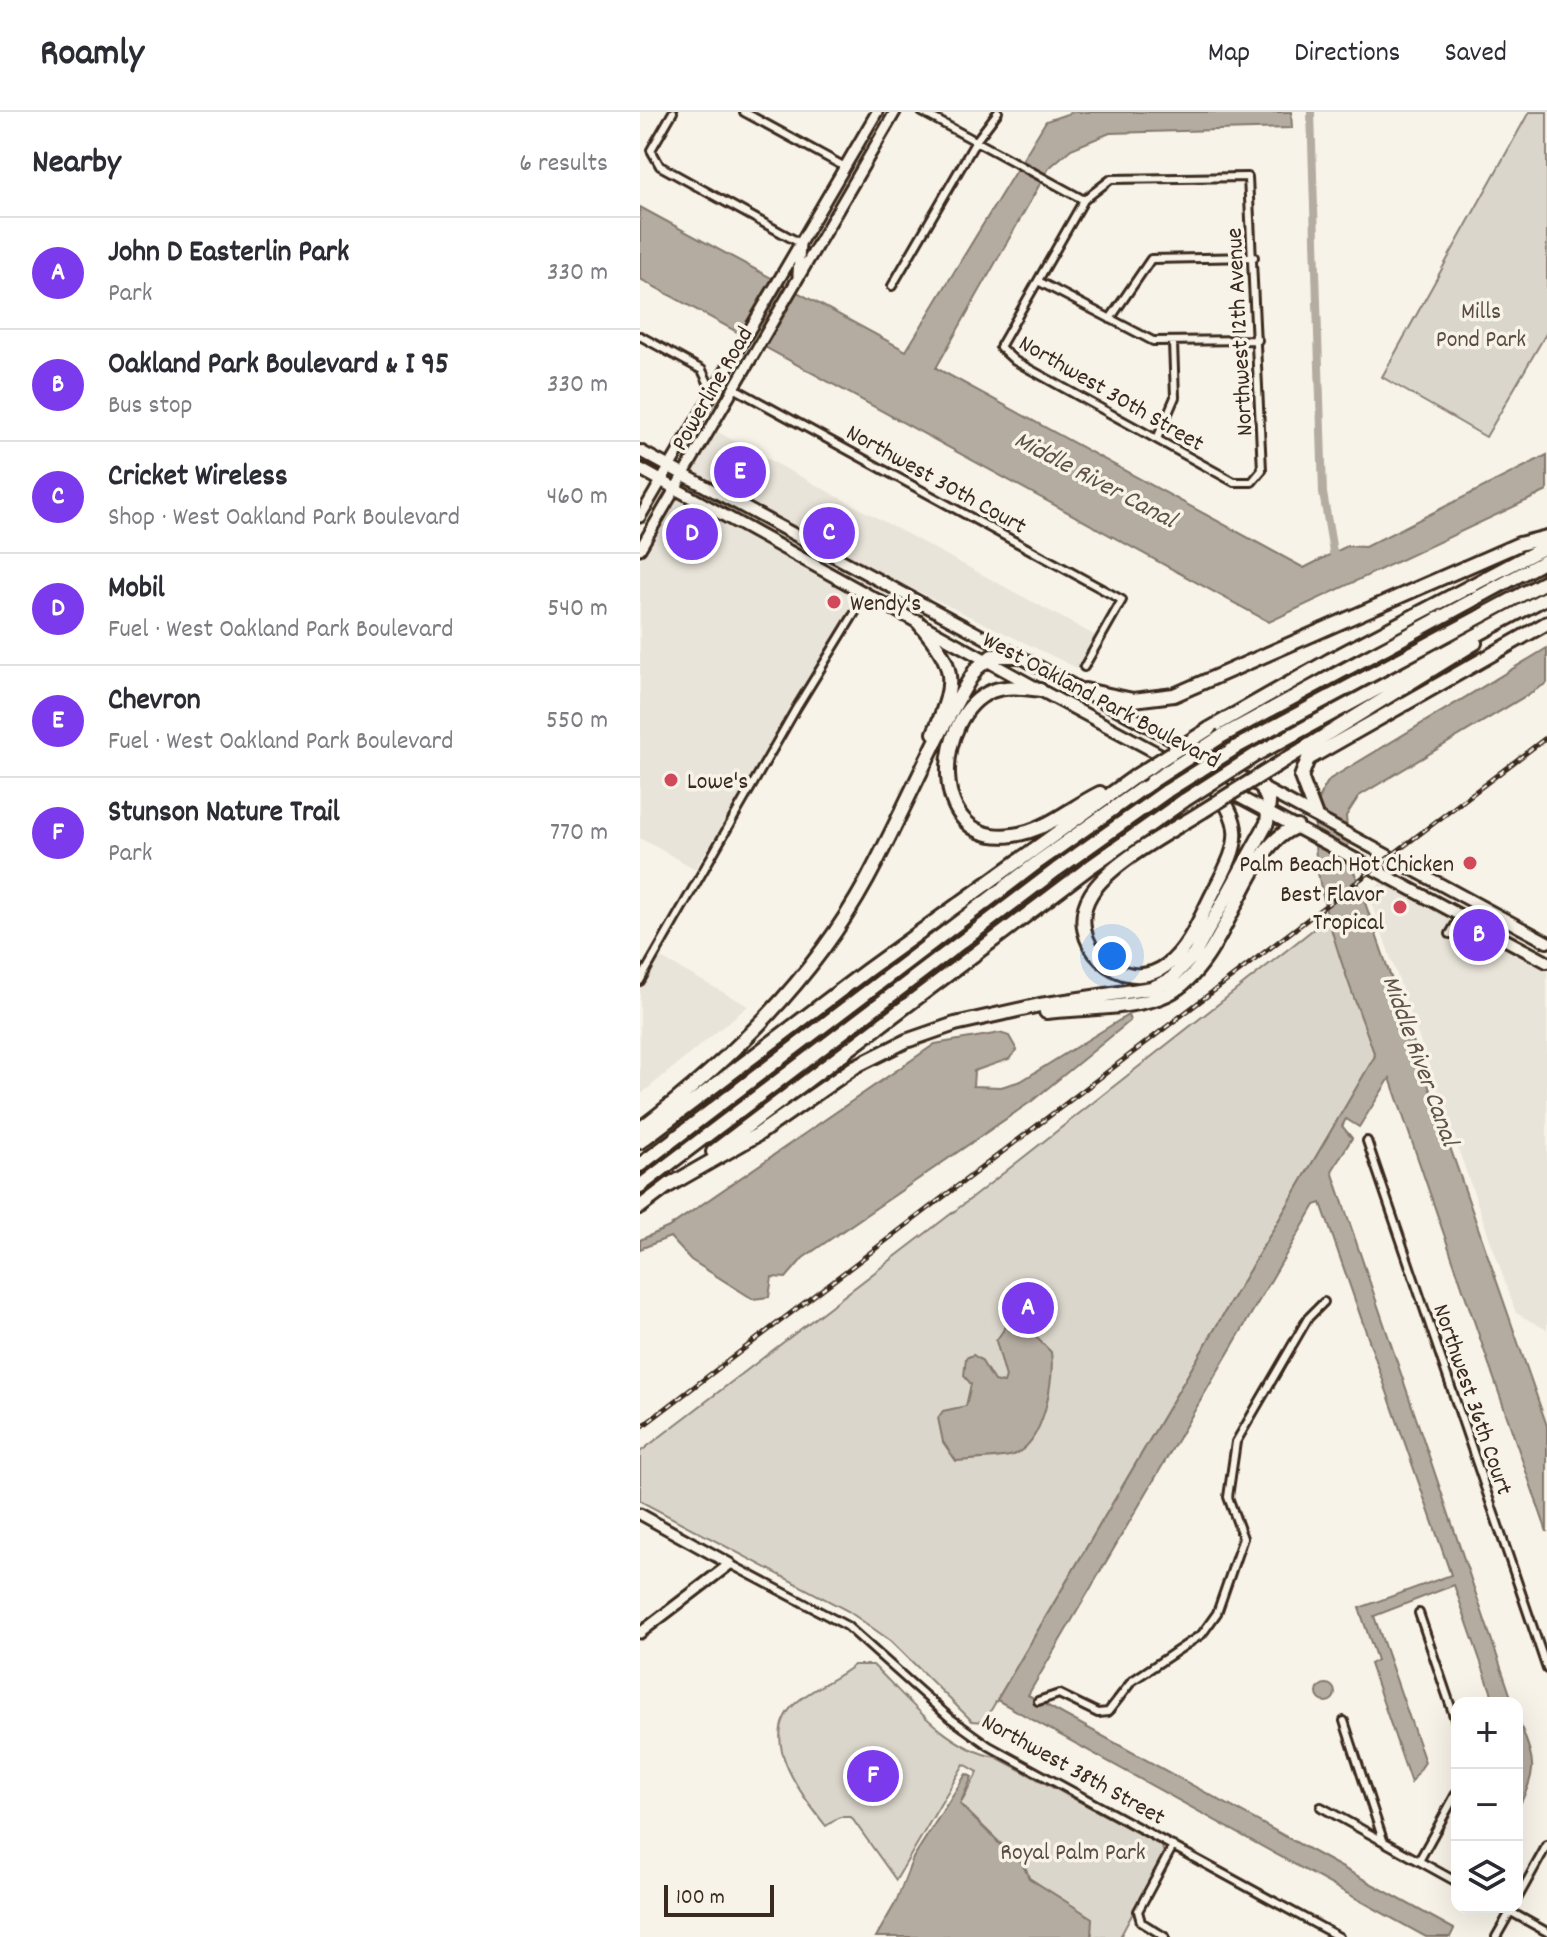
<!DOCTYPE html>
<meta charset="utf-8">
<style>
body{margin:0;font-family:Dekko,sans-serif;background:#f2f2f3;color:#2b2b33}
.controls{position:absolute;right:24px;bottom:24px;display:grid;overflow:hidden;border-radius:16px;box-shadow:0 8px 32px #0002}
.controls button{width:72px;height:72px;display:grid;place-items:center;padding:0;border:0;border-bottom:2px solid #e1e1e2;background:#fff;color:#2b2b33;font:40px sans-serif}
.scale{position:absolute;left:24px;bottom:20px;width:110px;box-sizing:border-box;padding-left:8px;border:4px solid #3b2a1e;border-top:0;font-size:22px;line-height:28px;white-space:nowrap;color:#3b2a1e;-webkit-text-stroke:6px #f7f3e8;paint-order:stroke}
.you{position:absolute;left:472px;top:844px;width:28px;height:28px;margin:-20px;border:6px solid #fff;border-radius:50%;background:#1a73e8;box-shadow:0 0 0 12px #1a73e833}
.badge{display:grid;place-items:center;width:52px;height:52px;border-radius:50%;background:#7c3aed;color:#fff;font-size:26px;font-weight:700}
.pin{position:absolute;translate:-50% -50%;border:4px solid #fff;box-shadow:0 2px 8px #0006}
.list{margin:0;padding:0;list-style:none}
h2{display:flex;justify-content:space-between;align-items:center;height:104px;margin:0;padding:0 32px;font-size:34px}
h2 small{font-size:26px;font-weight:400;color:#7c7c81}
.list li{display:grid;grid-template-columns:52px 1fr auto;gap:24px;align-items:center;box-sizing:border-box;height:112px;padding:0 32px;border-top:2px solid #e1e1e2}
.list b{display:block;font-size:30px;white-space:nowrap}
.list p{margin:0;font-size:26px;white-space:nowrap;color:#7c7c81}
.list em{font-size:26px;font-style:normal;color:#7c7c81}
.icon{flex:none;width:44px;height:44px;fill:none;stroke:currentColor;stroke-width:2;stroke-linecap:round;stroke-linejoin:round}
.map{position:relative;flex:none;width:907px;height:1825px;overflow:hidden}
header{display:flex;align-items:center;gap:48px;box-sizing:border-box;height:112px;padding:0 40px;background:#fff;border-bottom:2px solid #e1e1e2}
header strong{font-size:38px}
nav{display:flex;gap:44px;margin-inline-start:auto;font-size:28px}
main{display:flex}
aside{flex:1;background:#fff}
.map>svg:first-child{display:block}
.built{fill:#e9e4d9}
.green{fill:#dbd6cb;stroke:#8b8074;stroke-width:2}
.water{fill:#b4aca0;stroke:#84786c;stroke-width:2}
.lines{fill:none;stroke-linecap:round;stroke-linejoin:round}
.canal{stroke:#b4aca0;stroke-width:8}
.street-casing{stroke:#3b2a1e;stroke-width:12}
.secondary-casing{stroke:#3b2a1e;stroke-width:15}
.primary-casing{stroke:#3b2a1e;stroke-width:16}
.highway-casing{stroke:#3b2a1e;stroke-width:18}
.street{stroke:#f7f3e8;stroke-width:6}
.secondary{stroke:#f7f3e8;stroke-width:9}
.primary{stroke:#f7f3e8;stroke-width:10}
.highway{stroke:#f7f3e8;stroke-width:12}
.rail-casing{stroke:#3b2a1e;stroke-width:5}
.rail{stroke:#f7f3e8;stroke-width:2;stroke-dasharray:6;stroke-linecap:butt}
.highway-bridge-casing{stroke:#3b2a1e;stroke-width:18;stroke-linecap:butt}
.highway-bridge{stroke:#f7f3e8;stroke-width:12}
.poi-dot{fill:#d1495b;stroke:#f7f3e8;stroke-width:3}
.labels{text-anchor:middle;stroke-width:7;stroke-linejoin:round;paint-order:stroke}
.park-label{font-size:24px;fill:#5b4c41;stroke:#f7f3e8}
.street-label{font-size:24px;fill:#3b2a1e;stroke:#f7f3e8}
.poi-label{font-size:24px;fill:#3b2a1e;stroke:#f7f3e8;text-anchor:start}
.water-label{font-size:26px;font-style:italic;fill:#5f5145;stroke:#f7f3e8}
</style>
<header>
<strong>Roamly</strong>
<nav><a>Map</a><a>Directions</a><a>Saved</a></nav>
</header>
<main>
<aside>
<h2>Nearby<small>6 results</small></h2>
<ul class="list">
<li><span class="badge">A</span><div><b>John D Easterlin Park</b><p>Park</p></div><em>330 m</em></li>
<li><span class="badge">B</span><div><b>Oakland Park Boulevard &amp; I 95</b><p>Bus stop</p></div><em>330 m</em></li>
<li><span class="badge">C</span><div><b>Cricket Wireless</b><p>Shop · West Oakland Park Boulevard</p></div><em>460 m</em></li>
<li><span class="badge">D</span><div><b>Mobil</b><p>Fuel · West Oakland Park Boulevard</p></div><em>540 m</em></li>
<li><span class="badge">E</span><div><b>Chevron</b><p>Fuel · West Oakland Park Boulevard</p></div><em>550 m</em></li>
<li><span class="badge">F</span><div><b>Stunson Nature Trail</b><p>Park</p></div><em>770 m</em></li>
</ul>
</aside>
<div class="map">
<svg width="907" height="1825" viewBox="0 0 907 1825">
<rect width="100%" height="100%" fill="#f7f3e8"/>
<filter id="ink" filterUnits="userSpaceOnUse"><feTurbulence type="fractalNoise" baseFrequency=".0125" numOctaves="2"/><feDisplacementMap in="SourceGraphic" scale="16" xChannelSelector="R" yChannelSelector="G"/><feConvolveMatrix kernelMatrix="1 2 1 2 8 2 1 2 1" color-interpolation-filters="sRGB"/></filter>
<g filter="url(#ink)">
<path class="built" d="M76,319L456,524L437,556L240,461L55,757L0,726V448Z
M743,766L907,855V1218L876,1201L730,787Z
M10,840L108,894L0,983V859Z"/>
<path class="green" d="M889,0H907V220L846,325L742,265Z
M689,805L735,944L344,1610L332,1609L251,1529L208,1499L0,1389V1340L333,1085Z
M214,1553H233C267,1586 307,1637 356,1645L522,1734L524,1743L480,1825H451L452,1821L410,1780L389,1766L386,1756L320,1692L338,1660L324,1652L256,1768L211,1705H200L186,1714C162,1683 115,1625 157,1590C175,1575 197,1567 214,1553Z"/>
<path class="water" d="M433,0H651L652,16L470,21L431,37L409,56L296,256L664,456L707,434L725,435L907,343V379L629,510L0,167V95L266,239L406,9Z
M907,536V571L719,684L706,704L710,756L715,762L907,1314V1420L750,966L719,1015L706,1007L702,1014L712,1026L692,1059L873,1591H855L814,1473L734,1504L785,1650L771,1671L730,1552L737,1548L719,1496L811,1463L681,1091L675,1093L388,1583L814,1817L810,1825H786L357,1588L735,944C714,881 644,724 690,667Z
M488,903L490,909L392,989L163,1146L146,1166L132,1165L129,1185L113,1187L51,1148L30,1125L0,1137V1128L29,1115L295,932L360,921L369,924L377,938L369,947L334,959L333,974L361,975L381,969Z
M369,1210L389,1218L411,1240C415,1267 404,1332 373,1343C367,1346 327,1348 316,1349L303,1330L298,1306L303,1299L326,1294L331,1272L324,1264L326,1246L333,1243L341,1248L354,1269L364,1271L366,1265L356,1229Z
M677 1581a9 9 0 1 1 18 0a9 9 0 1 1-18 0Z
M877,1603C893,1649 901,1653 877,1698Z
M326,1662L332,1665L320,1692C338,1712 357,1727 373,1747L381,1749L389,1766L452,1806L451,1825H236L256,1790L273,1746Z"/>
<g class="lines">
<path class="canal" d="M671,0L683,381L695,451"/>
<g class="street-casing">
<path id="street" d="M33,0L11,38L20,54L160,131
M104,0L205,55
M282,0L444,88
M608,65L622,358L612,370H594L375,249L360,235L444,88L471,67Z
M398,169L513,229L618,228
M252,174L336,29L358,0
M470,207L511,147L614,145
M0,224L62,258L73,281
M94,276L482,488L444,555
M517,327L535,285L533,231
M810,822L821,803
M0,869L157,595L227,481
M727,1029L907,1557
M90,1452L207,1514L310,1606L349,1634L699,1825
M779,1501L817,1613
M398,1589L419,1582L458,1601L468,1600L492,1569L562,1522L577,1501L603,1426L588,1385L596,1330L668,1206L684,1190
M704,1609L743,1728
M681,1695L817,1770
M779,1749L817,1680
M877,1787L907,1733
M862,1795L907,1820
M525,1825L501,1810L498,1799L533,1734
M856,1825L873,1795"/>
</g>
<g class="secondary-casing">
<path id="secondary" d="M158,163L160,131
M0,405L237,0
M0,437L255,0
M0,1402L90,1452L0,1521"/>
</g>
<g class="primary-casing">
<path id="primary" d="M0,339L907,830
M0,357L400,578L907,850"/>
</g>
<g class="highway-casing">
<path id="highway" d="M278,510C316,555 317,567 294,621
M400,578C384,576 368,573 352,579C293,603 287,735 373,723C406,719 431,695 460,681
M445,578L493,588L534,583L879,432L907,425
M569,617L690,548L907,434
M582,624L907,448
M600,633L907,469
M617,642L907,485
M637,653L835,531
M563,699C530,720 471,750 451,782C422,829 482,887 527,853C550,836 562,801 575,777C602,727 604,713 569,668
M675,702L661,665L668,647L907,511
M406,900C440,896 498,897 528,882C589,852 604,730 657,715
M0,1017C91,947 172,869 227,768C265,698 294,624 336,557L352,544H379
M0,1030L226,859L497,663
M73,1040L450,755L545,688
M0,1053L398,750L511,670
M0,1074L416,758L527,679
M28,1074L117,1023L216,954L266,929L315,912L400,893L512,876L530,868L554,843L627,711L629,691L620,671
M0,1095L33,1070"/>
</g>
<use href="#street" class="street"/>
<use href="#secondary" class="secondary"/>
<use href="#primary" class="primary"/>
<use href="#highway" class="highway"/>
<g class="rail-casing">
<path id="rail" d="M0,1316L907,625"/>
</g>
<use href="#rail" class="rail"/>
<g class="highway-bridge-casing">
<path id="highway-bridge" d="M497,663L569,617
M511,670L582,624
M527,679L600,633
M545,688L617,642
M563,699L637,653"/>
</g>
<use href="#highway-bridge" class="highway-bridge"/>
</g>
</g>
<g class="poi-dot">
<circle cx="194" cy="490" r="8"/>
<circle cx="31" cy="668" r="8"/>
<circle cx="830" cy="751" r="8"/>
<circle cx="760" cy="795" r="8"/>
</g>
<g class="labels">
<g class="park-label">
<text x="841" y="206">Mills<tspan x="841" dy="28">Pond Park</tspan></text>
<text x="433" y="1747">Royal Palm Park</text>
</g>
<g class="street-label">
<text transform="translate(598 220) rotate(-93)" y="8">Northwest 12th Avenue</text>
<text transform="translate(71 276) rotate(-60)" y="8">Powerline Road</text>
<text transform="translate(472 280) rotate(30)" y="8">Northwest 30th Street</text>
<text transform="translate(297 366) rotate(29)" y="8">Northwest 30th Court</text>
<text transform="translate(462 587) rotate(28)" y="8">West Oakland Park Boulevard</text>
<text transform="translate(834 1287) rotate(71)" y="8">Northwest 36th Court</text>
<text transform="translate(434 1656) rotate(29)" y="8">Northwest 38th Street</text>
</g>
<g class="poi-label">
<text x="210" y="498">Wendy's</text>
<text x="47" y="676">Lowe's</text>
<text x="814" y="759" text-anchor="end">Palm Beach Hot Chicken</text>
<text x="744" y="789" text-anchor="end">Best Flavor<tspan x="744" dy="28">Tropical</tspan></text>
</g>
<g class="water-label">
<text transform="translate(456 366) rotate(28)" y="9">Middle River Canal</text>
<text transform="translate(782 948) rotate(70)" y="9">Middle River Canal</text>
</g>
</g>
</svg>
<div class="controls">
<button>+</button>
<button>−</button>
<button><svg class="icon" aria-label="layers" viewBox="0 0 24 24"><path d="M12 4l9 5-9 5-9-5zM3 14l9 5 9-5"/></svg></button>
</div>
<div class="scale">100 m</div>
<div class="you"></div>
<div class="pin badge" style="left:388px;top:1196px">A</div>
<div class="pin badge" style="left:839px;top:823px">B</div>
<div class="pin badge" style="left:189px;top:421px">C</div>
<div class="pin badge" style="left:52px;top:422px">D</div>
<div class="pin badge" style="left:100px;top:360px">E</div>
<div class="pin badge" style="left:233px;top:1664px">F</div>
</div>
</main>
